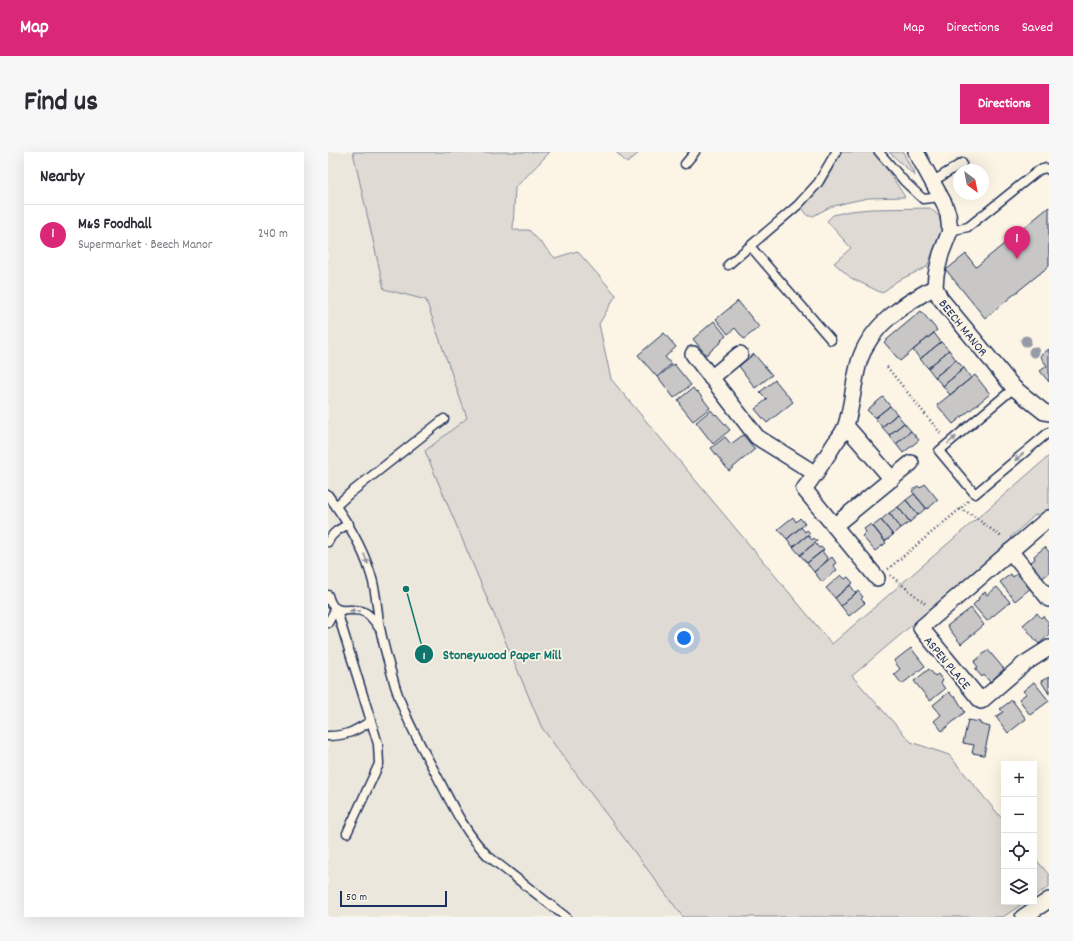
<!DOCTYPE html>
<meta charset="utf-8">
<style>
body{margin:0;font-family:Dekko,sans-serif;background:#f7f7f7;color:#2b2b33}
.controls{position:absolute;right:12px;bottom:12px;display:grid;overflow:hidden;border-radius:0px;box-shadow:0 4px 16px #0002}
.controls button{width:36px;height:36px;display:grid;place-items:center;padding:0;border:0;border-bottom:1px solid #e1e1e2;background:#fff;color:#2b2b33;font:20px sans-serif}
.compass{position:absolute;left:625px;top:12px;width:36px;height:36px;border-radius:50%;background:#fff;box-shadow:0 4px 16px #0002;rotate:148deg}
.scale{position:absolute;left:12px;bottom:10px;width:107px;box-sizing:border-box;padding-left:4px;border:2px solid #1b2f5e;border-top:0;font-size:11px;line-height:14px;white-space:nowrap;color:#1b2f5e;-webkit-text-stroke:3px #fcf5e5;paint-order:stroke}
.you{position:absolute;left:356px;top:486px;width:14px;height:14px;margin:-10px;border:3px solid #fff;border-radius:50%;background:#1a73e8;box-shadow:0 0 0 6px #1a73e833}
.badge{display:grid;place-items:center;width:26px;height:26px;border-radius:50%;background:#db2777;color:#fff;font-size:13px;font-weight:700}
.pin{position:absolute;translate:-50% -33px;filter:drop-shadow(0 1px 2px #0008)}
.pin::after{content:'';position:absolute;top:21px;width:14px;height:12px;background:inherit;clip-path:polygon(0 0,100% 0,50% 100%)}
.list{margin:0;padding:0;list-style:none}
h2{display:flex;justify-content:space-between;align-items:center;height:52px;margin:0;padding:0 16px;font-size:17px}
h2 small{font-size:13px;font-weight:400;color:#7c7c81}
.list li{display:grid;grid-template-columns:26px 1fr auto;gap:12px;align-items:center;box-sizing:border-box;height:60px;padding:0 16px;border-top:1px solid #e1e1e2}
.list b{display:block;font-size:15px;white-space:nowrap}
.list p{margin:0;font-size:13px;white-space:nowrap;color:#7c7c81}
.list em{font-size:13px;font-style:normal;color:#7c7c81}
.icon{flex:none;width:22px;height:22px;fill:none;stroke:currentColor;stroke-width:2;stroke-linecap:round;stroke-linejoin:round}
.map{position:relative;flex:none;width:721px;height:765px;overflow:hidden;border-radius:0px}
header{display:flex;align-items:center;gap:24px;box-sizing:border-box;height:56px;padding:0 20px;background:#db2777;color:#fff}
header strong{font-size:19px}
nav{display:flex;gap:22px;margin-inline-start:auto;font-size:14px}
.intro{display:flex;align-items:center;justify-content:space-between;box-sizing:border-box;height:96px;padding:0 24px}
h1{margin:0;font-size:28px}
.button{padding:10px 18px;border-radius:0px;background:#db2777;color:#fff;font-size:14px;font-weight:700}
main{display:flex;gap:24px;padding:0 24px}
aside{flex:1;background:#fff;border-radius:0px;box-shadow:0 4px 16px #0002}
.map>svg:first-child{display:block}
.built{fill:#ece7dc}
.green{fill:#dfdbd4;stroke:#7d8599}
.building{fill:#c8c7c6;stroke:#1b2f5e}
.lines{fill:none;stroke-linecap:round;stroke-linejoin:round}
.service-casing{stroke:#1b2f5e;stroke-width:11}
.minor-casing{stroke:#1b2f5e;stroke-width:18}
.path{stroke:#1b2f5e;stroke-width:2.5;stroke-dasharray:1 3;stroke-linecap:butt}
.service{stroke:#fcf5e5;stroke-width:8}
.minor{stroke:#fcf5e5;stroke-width:15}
.tree{fill:#969ba8}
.oneway{fill:#8c92a2}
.labels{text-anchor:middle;stroke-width:3.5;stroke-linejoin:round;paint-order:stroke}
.street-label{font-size:13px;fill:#1b2f5e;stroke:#fcf5e5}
.leader{fill:none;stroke:#0f766e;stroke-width:1.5}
.callout-dot{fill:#0f766e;stroke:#fcf5e5;stroke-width:1.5}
.mark-label{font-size:12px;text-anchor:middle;font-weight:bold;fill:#fff}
.callout-label{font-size:14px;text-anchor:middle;font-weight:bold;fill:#0f766e;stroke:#fcf5e5;stroke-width:3.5;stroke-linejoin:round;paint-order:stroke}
</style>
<header>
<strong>Map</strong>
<nav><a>Map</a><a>Directions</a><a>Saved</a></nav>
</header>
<div class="intro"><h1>Find us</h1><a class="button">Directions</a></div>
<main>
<aside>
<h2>Nearby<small></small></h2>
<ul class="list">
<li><span class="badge">1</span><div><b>M&amp;S Foodhall</b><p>Supermarket · Beech Manor</p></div><em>240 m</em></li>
</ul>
</aside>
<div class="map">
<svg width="721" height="765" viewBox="0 0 721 765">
<rect width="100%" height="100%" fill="#fcf5e5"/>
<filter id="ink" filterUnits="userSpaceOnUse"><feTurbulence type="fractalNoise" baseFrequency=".025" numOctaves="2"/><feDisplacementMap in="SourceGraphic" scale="8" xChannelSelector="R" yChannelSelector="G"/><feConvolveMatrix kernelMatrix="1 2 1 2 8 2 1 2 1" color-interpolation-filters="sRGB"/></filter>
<g filter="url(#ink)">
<path class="built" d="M0,0H25L56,137L98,148L139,266L97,299L214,576L355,765H0Z"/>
<path class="green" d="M25,0H222L187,36L185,78H201L227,106L249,99L288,143L271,172L283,227L504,492L721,304V357L714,363H707L684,384L683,389L524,524L583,590L621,603L676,669V750H697L675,765H355L214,576L97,299L139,266L98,148L56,137Z
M288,0H312L299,11Z
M514,0C521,0 536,0 543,0C550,2 572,37 577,45L540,46L521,50L502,55L485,64H480L474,56L479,47L496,31Z
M561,0H575L587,24Z
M602,56L611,64L614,76L599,115L569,129L554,141L523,126L506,111L523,96L499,69L505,63L522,59L543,57Z
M706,705L721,723V735L706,744Z"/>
<path class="building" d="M721,55V114L657,166L618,118L638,102L648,115Z
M410,149L431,175L416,187L407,176L400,182L388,167Z
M593,159L609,178L572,209L556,190Z
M386,169L398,184L393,188L394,189L378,203L365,187Z
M336,181L348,195L337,205L343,212L329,225L310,203Z
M606,181L613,190L592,207L585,198Z
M613,190L621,198L600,216L592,207Z
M721,197V230L712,219L719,214L712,204Z
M621,198L628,208L607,225L600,216Z
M426,202L444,223L427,236L411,214Z
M628,208L636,216L615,234L607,225Z
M346,212L363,233L346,246L330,225Z
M636,216L643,226L622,243L615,234Z
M647,223L662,242L625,272L609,253Z
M447,228L465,250L439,271L427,257L439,247L432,240Z
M365,236L368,240L369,239L382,256L365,269L352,253L353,252L350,248Z
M555,245L562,254L547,266L539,258Z
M562,254L569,262L554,275L547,266Z
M383,258L387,263L388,262L402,278L385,292L368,270Z
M569,262L576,271L561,283L554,275Z
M576,271L583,279L568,292L561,283Z
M583,279L591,288L575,301L568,292Z
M415,283L427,297L401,319L383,296L397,285L403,292Z
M597,332L610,348L599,357L584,339L590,334L592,336Z
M586,342L598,356L590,363L578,348Z
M578,348L590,363L582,370L570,355Z
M570,355L582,370L573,376L561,361Z
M561,361L573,376L565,383L553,368Z
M465,365L468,370L472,366L477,372L459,387L450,377Z
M553,368L565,383L557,389L545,374Z
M543,372L558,391L547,399L534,384L538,380L536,377Z
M473,375L477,380L479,378L482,381L465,395L459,387Z
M480,383L484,388L486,386L489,389L472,403L465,395Z
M487,391L491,396L493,395L496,398L479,411L472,403Z
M717,395L721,400V421L713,427L700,412L707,407L706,404Z
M494,399L500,407L486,420L479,411Z
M504,405L508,411L505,413L509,418L494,430L486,420Z
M692,419L704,435L687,449L672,430L683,422L685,425Z
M513,423L517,427L520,425L525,431L507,446L498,436Z
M522,433L528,441L513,454L507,446Z
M669,435L682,450L659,469L645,453L651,447L650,446L657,440L659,443Z
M530,439L535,445L533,447L537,451L521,464L513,454Z
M643,456L656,473L633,492L619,474Z
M709,461L713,466L715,464L721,471L719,473L721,476V483L711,492L695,473Z
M583,496L597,514L574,532L566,522L572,517L566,509Z
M660,498L676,517L662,530L656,523L654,525L647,517L650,515L646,510Z
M601,517L607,524L610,522L615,529L613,531L617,537L602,549L586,529Z
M721,525V542L713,529Z
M706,530L721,549L702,563L691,547L698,542L695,539Z
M621,540L626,546L627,544L637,560L614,579L606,569L613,563L605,553Z
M684,548L698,567L680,581L668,565L675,560L672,557Z
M640,568L652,570V572L662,575L656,603L644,601L646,593L635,591Z"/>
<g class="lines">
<g class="service-casing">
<path id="service" d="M551,0L576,29L595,47L613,45
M357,12L367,0
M604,30L634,11
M622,79L640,75L711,18L718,16L721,18
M422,94L503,188
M400,113L470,53L490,31L508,0
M686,236L611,299L647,342L721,280
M0,343C18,368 34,393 43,423C48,438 49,455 51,470C54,488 59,506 64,523C73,559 91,590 108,622C123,651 137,681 160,704L238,765
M8,354L21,342L116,267
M0,390C4,381 11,377 21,372
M0,443C6,468 22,453 36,460C43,463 47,470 51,476
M0,471L8,456
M0,584C19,584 27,579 43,569L8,456
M19,681L51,612L50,592L43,569"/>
</g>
<g class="minor-casing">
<path id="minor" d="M588,0L616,51L620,62L622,79L613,102L608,123L607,135L612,146L686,236L716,260L721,261
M365,202L429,285L488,322
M383,226L412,202
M518,274L564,327
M721,366L593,476L653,549L696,512L721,496
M506,374L583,311
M682,399L721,447
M549,426L476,337C488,322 497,307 507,291C511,286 516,279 518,273C525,252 525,229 532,207C544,172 576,152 607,135
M695,765L721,748"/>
</g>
<path class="path" d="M559,215L614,283
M632,357L643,362L675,386
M560,417L632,357L640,349
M562,423L599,453"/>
<use href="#service" class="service"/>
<use href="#minor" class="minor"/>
</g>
<g class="tree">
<circle cx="698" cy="189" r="5.5"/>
<circle cx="706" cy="200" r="5.5"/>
</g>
<defs><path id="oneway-solid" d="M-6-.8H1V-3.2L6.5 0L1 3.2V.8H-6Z"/></defs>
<g class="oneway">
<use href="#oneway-solid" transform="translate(624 288) rotate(-40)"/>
<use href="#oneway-solid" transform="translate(691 305) rotate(140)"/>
<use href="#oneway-solid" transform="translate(38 407) rotate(69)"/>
<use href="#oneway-solid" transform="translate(27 459) rotate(-179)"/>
</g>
</g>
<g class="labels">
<g class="street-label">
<text transform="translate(636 175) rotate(51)" y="5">BEECH MANOR</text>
<text transform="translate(620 510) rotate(50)" y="5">ASPEN PLACE</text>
</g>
</g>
<path class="leader" d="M78 437L96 502"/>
<g class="callout-dot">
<circle cx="78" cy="437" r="4"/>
<circle cx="96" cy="502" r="10"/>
</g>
<g class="mark-label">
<text x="96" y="507">1</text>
</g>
<g class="callout-label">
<text x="174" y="507">Stoneywood Paper Mill</text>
</g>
</svg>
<div class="controls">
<button>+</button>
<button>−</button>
<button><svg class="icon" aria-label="locate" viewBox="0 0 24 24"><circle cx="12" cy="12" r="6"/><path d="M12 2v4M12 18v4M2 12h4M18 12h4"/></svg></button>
<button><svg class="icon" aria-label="layers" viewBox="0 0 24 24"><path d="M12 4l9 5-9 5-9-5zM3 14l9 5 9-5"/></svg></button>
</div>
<svg class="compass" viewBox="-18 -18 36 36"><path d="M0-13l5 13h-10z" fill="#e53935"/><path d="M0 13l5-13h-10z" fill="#7c7c81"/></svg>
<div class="scale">50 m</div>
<div class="you"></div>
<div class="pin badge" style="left:689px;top:107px">1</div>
</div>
</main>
